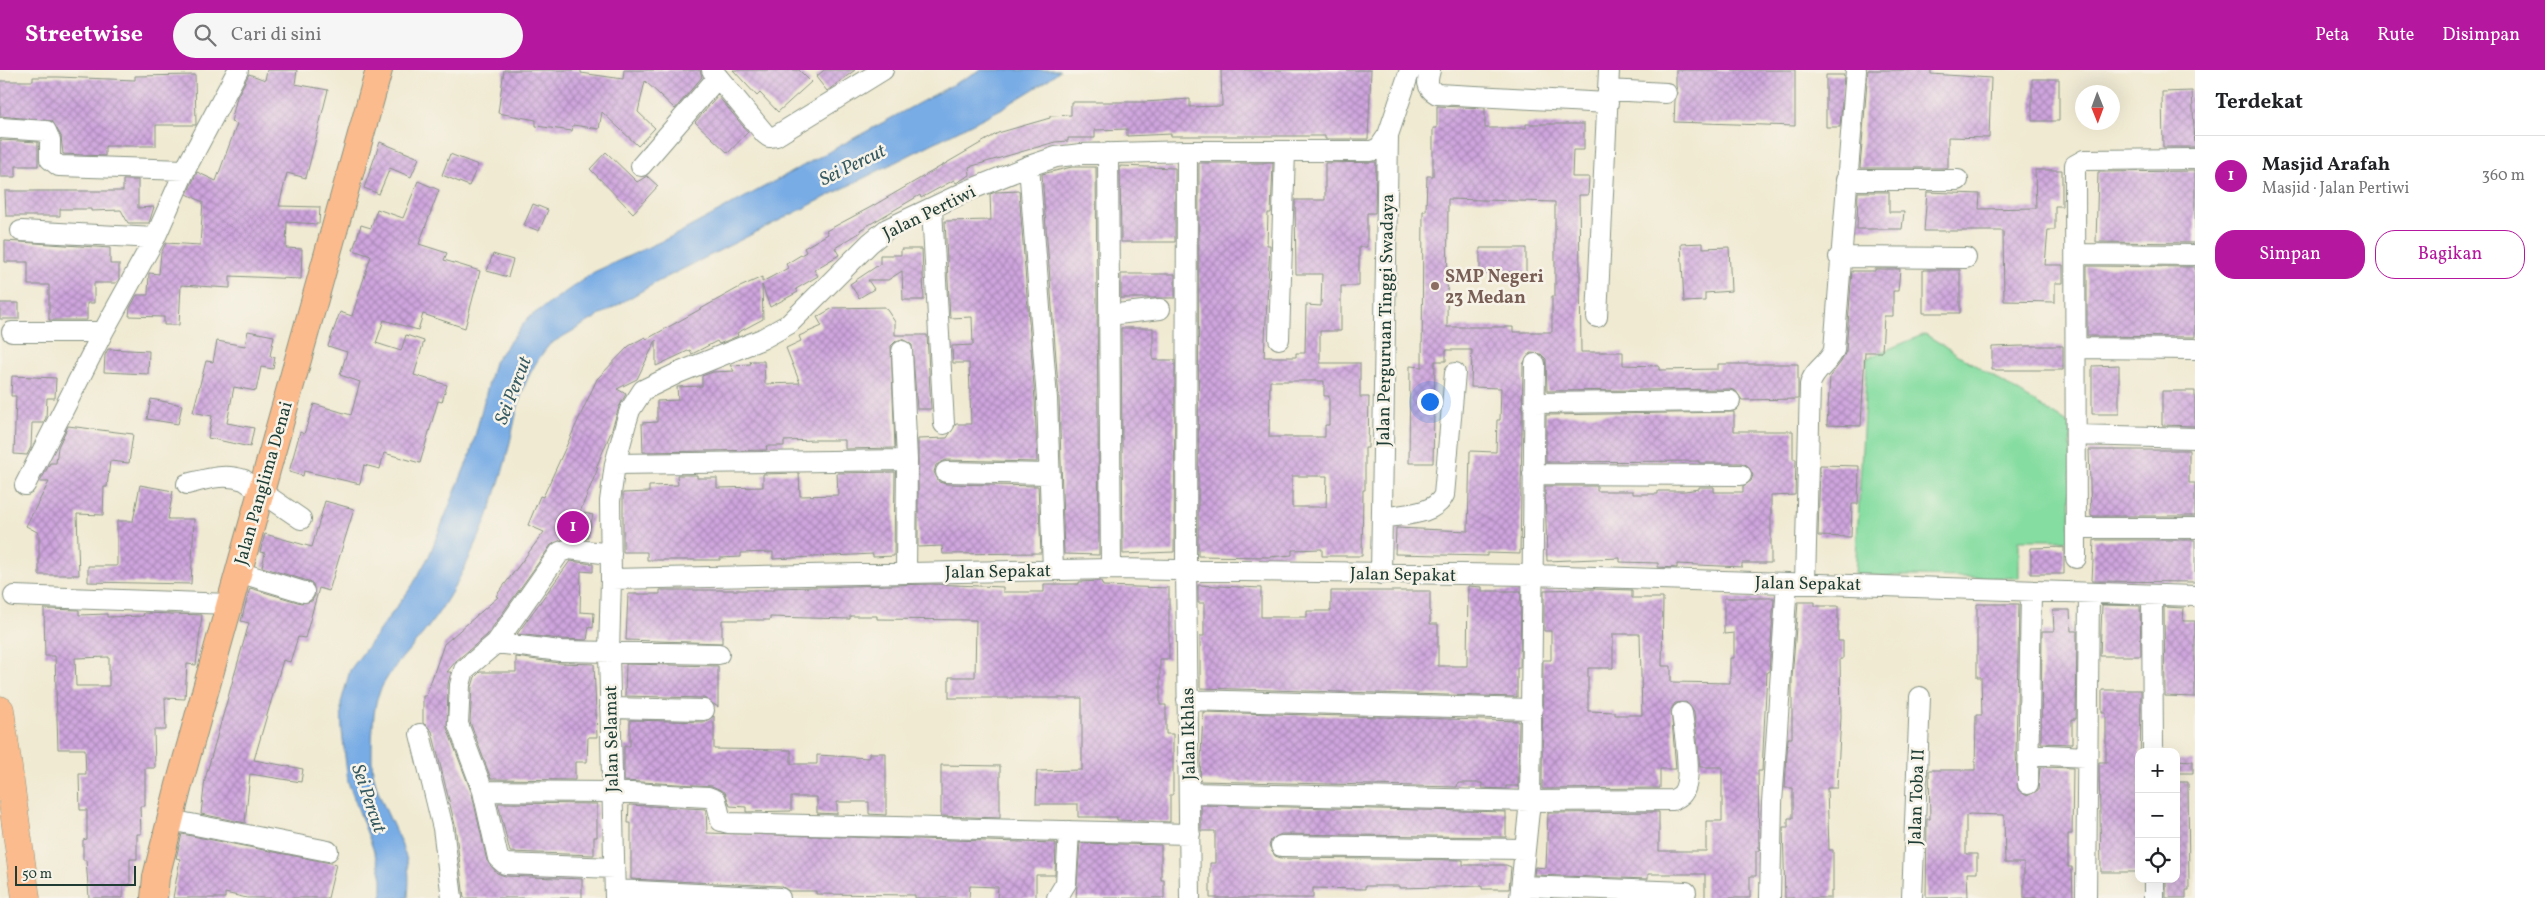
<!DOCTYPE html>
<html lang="id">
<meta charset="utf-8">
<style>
body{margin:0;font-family:Vollkorn,serif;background:#f6f6f6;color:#202124}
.controls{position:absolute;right:15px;bottom:15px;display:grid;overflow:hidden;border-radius:10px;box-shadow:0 5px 20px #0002}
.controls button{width:45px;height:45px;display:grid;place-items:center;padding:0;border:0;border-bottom:1px solid #e0e0e0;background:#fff;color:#202124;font:25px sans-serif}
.compass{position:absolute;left:2075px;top:15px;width:45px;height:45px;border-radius:50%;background:#fff;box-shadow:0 5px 20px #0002;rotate:179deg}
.scale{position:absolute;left:15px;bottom:12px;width:121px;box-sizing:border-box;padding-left:5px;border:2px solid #1f3d34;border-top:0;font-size:14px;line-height:18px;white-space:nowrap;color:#1f3d34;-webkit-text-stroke:4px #f7f3e8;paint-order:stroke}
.you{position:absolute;left:1429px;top:331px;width:18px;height:18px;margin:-12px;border:4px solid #fff;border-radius:50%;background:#1a73e8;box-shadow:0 0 0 8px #1a73e833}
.badge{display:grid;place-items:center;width:32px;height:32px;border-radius:50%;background:#b5179e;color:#fff;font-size:16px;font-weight:700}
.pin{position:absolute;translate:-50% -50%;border:2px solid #fff;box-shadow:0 1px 5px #0006}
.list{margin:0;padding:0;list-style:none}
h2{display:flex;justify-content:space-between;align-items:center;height:65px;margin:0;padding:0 20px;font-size:21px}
h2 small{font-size:16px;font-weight:400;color:#757577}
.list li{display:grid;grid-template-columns:32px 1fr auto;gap:15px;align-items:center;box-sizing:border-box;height:80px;padding:0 20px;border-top:1px solid #e0e0e0}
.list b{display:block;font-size:19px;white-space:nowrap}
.list p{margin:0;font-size:16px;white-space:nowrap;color:#757577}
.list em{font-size:16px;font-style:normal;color:#757577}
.actions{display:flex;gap:10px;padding:15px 20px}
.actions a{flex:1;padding:11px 0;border:1px solid #b5179e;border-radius:20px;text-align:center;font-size:18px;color:#b5179e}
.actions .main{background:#b5179e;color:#fff}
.icon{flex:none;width:28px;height:28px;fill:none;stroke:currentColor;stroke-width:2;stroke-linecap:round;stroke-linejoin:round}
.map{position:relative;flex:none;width:2195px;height:828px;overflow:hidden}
header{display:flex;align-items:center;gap:30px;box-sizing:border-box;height:70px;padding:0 25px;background:#b5179e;color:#fff}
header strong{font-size:24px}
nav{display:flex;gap:28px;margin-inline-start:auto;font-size:18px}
.search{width:350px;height:45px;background:#f6f6f6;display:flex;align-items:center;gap:12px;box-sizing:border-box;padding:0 18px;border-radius:28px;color:#757577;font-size:19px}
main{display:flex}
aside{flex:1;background:#fff}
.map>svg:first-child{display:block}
.grass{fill:#85dda1;stroke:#528d6a}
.water{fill:#78ace5;stroke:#4c748c}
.building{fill:url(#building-cross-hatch);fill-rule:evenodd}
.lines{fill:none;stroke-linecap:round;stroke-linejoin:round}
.minor-casing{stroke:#889483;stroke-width:22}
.major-casing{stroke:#889483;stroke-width:28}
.highway-casing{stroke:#889483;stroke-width:29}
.minor{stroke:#fff;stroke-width:20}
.major{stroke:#fbbb8d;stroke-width:26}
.highway{stroke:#fbbb8d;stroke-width:28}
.education-dot{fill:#8d6e63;stroke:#f7f3e8;stroke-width:2}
.labels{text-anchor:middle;stroke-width:5;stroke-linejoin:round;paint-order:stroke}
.street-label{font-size:18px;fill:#1f3d34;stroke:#f7f3e8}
.education-label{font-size:18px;font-weight:bold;fill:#785e54;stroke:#f7f3e8;text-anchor:start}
.water-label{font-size:19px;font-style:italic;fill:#355960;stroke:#f7f3e8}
</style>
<header>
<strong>Streetwise</strong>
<div class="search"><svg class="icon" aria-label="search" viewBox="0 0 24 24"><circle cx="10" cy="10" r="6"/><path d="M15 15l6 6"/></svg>Cari di sini</div>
<nav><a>Peta</a><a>Rute</a><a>Disimpan</a></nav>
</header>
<main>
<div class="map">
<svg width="2195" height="828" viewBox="0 0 2195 828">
<defs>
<pattern id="building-cross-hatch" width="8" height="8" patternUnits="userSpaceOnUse" patternTransform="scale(1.25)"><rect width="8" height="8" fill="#cfa5de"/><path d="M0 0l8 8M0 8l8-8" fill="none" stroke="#a788b5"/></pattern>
</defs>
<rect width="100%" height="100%" fill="#f7f3e8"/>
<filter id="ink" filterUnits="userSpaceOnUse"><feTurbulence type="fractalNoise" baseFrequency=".02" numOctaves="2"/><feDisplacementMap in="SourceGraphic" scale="10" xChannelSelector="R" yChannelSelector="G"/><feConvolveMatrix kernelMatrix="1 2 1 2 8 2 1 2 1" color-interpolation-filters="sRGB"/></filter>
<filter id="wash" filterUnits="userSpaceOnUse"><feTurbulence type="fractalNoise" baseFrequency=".0096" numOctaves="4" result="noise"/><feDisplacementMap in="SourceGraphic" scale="20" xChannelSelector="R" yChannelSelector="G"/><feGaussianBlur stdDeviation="1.12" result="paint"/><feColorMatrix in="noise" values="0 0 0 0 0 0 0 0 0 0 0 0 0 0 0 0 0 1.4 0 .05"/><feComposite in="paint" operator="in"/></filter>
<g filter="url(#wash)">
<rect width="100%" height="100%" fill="#f0ead2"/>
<path class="grass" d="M1925,264L2071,355L2070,470H2019V508L1855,505L1867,288Z"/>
<path class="water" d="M980,0H1060L1045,12L1001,39L659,211L550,274C517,313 518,343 506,389C498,418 487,451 474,478C460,509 443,540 421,566C406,584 389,600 379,623C373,636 372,669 372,683C370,721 395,752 406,787C410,800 409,814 408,828H382V808L378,792L348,712L342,661L341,633L350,600L412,516L429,486L471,382L494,292L528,248L594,202L677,164Z"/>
<g id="blocks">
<path class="building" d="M267,0H297L295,14L328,20L306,108L287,103L279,136L320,137L319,154L287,152L286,178L302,179L301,209L230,206V218L181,215L179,255H164V247L129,246L130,238L137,225H148L149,203L159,204L161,183L166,173L200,175L203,132L187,124L197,102L216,111L237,54L231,52L237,27L249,4L265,10Z
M504,0H581V3L623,9L624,0H700L702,7L675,39L645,11L638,42L655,58L638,76L602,42L599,59L573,55L572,61L536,56V50L498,43Z
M733,0H799L811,12L778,42L760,23L757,26Z
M824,0H855L827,21L816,7Z
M1221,0H1371L1368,69H1325V66H1171V64L1127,66V59L1095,60V68H1068V71L1055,72L969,97L970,105L956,113L954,110L921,128L920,125L860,160L861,162L835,178L839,185L814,200L818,206L796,219L798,222L770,237L762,215L763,249L737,263L738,266L719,274L717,271L692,284L690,280L656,296V270L637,309L617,319L626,324L619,337L611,362L596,398H598L580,442L593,445L587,469L566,468L551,475L487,565L456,591L447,602H451L448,614L447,658L472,724L487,791L497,803L505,806L582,809V828H464L455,755L432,661L423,653V626H426L444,574L498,527L496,526L544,462L528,455L540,426L543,427L597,309L629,276L645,267L647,269L740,217L762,207V212L788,198L786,194L806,182L804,178L828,164L826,161L871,137L998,63L1050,48V46L1071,45V32H1145L1190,29V37L1222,36Z
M1676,0H1795V56L1674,52L1675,30L1678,23L1676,16Z
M1868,0H1931V4L1991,8L1989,68L1948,67V98H1860Z
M195,5L196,55H156V76H105V86L63,84L61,66L52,51L0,46V11H33V7H58L135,10V6Z
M1826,5H1844L1840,57H1826Z
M2032,9H2059V51H2032Z
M2192,21L2195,77H2163L2162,22Z
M718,26L748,62L728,83L695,52Z
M1437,36L1485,38V58H1526V54H1584V80H1573L1572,107H1589L1588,125H1579L1581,282H1623V295L1659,296V300L1718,299V294H1798V329L1742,330L1736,321L1730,319L1547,321L1546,289L1541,284L1530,283L1523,294L1520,484L1487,483V486L1395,484L1396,458L1468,461L1470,381L1496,382L1497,350H1500L1501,318L1471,317L1472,280H1446V291H1435L1433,393H1409L1410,296L1422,297L1423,141H1426L1427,106H1433V58H1437ZM1448,129L1555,132V226H1552V262H1513V257H1447Z
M0,70L38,72V96H16V107H0Z
M380,72L419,88L411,107L390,98L379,124L364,118Z
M606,82L637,112L647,106L658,116L633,143L590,99Z
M450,84L478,95L469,116L442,105Z
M1376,92L1375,143H1367V177H1359V216H1341V261H1320V293H1360V327H1369L1368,378H1365V420H1363L1362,486H1322V479L1292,480V485L1269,487L1198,486L1199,93H1273L1271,143H1268L1267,175H1270L1264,287H1296V283H1305L1306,235L1321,236L1322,204H1296L1295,130H1325V93ZM1270,311H1324V326H1329V355H1325V367H1269ZM1292,406H1327L1326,437H1292Z
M1120,96L1175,98V172H1121Z
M1072,97H1096L1099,485L1064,484L1059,328L1042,104Z
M2035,100H2062V136H2055V160H2048L2045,195H2063V213H2055V232L2004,231L2003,161H1924L1927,122L1980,124L1979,139L2036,138Z
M2195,101V173L2096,172L2098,102Z
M123,110H138V138L154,137L149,153H128L121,140L91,141V139H60V146H6L5,121H123Z
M418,111L439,120L419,174L447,183L444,190L480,201L465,258L423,244L418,260L384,250L376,273L401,281L406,265L424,271L414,305L447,315L442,332L438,331L420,393L384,383L380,399L364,395L360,414L304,401L303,406L289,402L300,362L304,364L314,334L351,345L360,312L340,305L347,282L328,276L340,242L352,246L371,186L353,180L361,155L371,158L377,139L403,148Z
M1019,121L1035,330L1037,392L946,390L936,395L934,402L939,412L946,414L1038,416L1041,483L943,484L942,476L918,477V369L947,368L956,354H971L969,293H953L952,276L973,275L972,247L950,248L945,151L991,150L990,124L996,122Z
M1858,122H1889V142H1904L1902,159H1857Z
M533,134L548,140L539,161L524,155Z
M5,171L110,178V194H119V209L116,213H94V233H87V250H49V215H28V192H5Z
M1703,173V178L1729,177L1731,221L1705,223V231L1684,232L1681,174Z
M1480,178H1526V202H1480Z
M901,179H922L924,230H903L902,201L888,210H868L874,219L859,228L850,214L880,194V185H901Z
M493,184L513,190L508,207L487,201Z
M2087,196L2195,197V267L2087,266Z
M1875,199H1900L1898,221H1893V246H1884L1882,282H1865L1861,356L1827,355L1830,306L1841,292L1846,281L1852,201H1875Z
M1923,200H1960V243H1923Z
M1121,204H1175V228H1121Z
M0,233H19V249H0Z
M885,237L895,252V265H927L931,339H917L912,275L902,269L896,271L891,276L895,378L845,379V370H815L784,371V376H766L767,380L643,382L642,353L657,352V331L678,330L677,317L702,316V306L713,302L734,301L730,295L751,294L750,291H764L765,314L800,313L786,278L801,271L799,266L822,256L817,247L833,238Z
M1121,258H1153V290H1175L1174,482L1123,484Z
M248,261L274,266L270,286L275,287L273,299L261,297L256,321L234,317L227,353L254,358L250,377L208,368L212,346L193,342L206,291L213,292L217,271L245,276Z
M2022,276H2063V300H1992V277Z
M108,279L149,281L148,304L104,302L105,285Z
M2119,295V344H2092V296Z
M12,306L56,308L55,328H47L46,348L43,353H32L31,377L27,385L14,384L16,326H11Z
M2162,321H2195V356L2162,355Z
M151,329L182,335L178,354L147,349Z
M1734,342V361H1793V389H1796L1795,425L1771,426V493H1742V497L1677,494V498L1658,497V493L1620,492V488L1547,491L1545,416H1597V421H1633V424H1658V421H1685L1699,419V417H1714V422H1743V416L1751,411L1753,405L1747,395L1741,393H1699V391L1546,392V345Z
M68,356L133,364L129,393L110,391L107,417H104L103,445L77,444L79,505H39V463L26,456L49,412H40L50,393H56L58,377Z
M2089,380H2189V413H2195V446H2091Z
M1820,395L1859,396L1858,434H1852L1851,467L1818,466Z
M895,402L894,486L873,487V484L773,489V482L741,483V487L720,488V490H647V482H623V423L649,422V416L678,415L677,405H697V408H717V418L763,417V404L799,403L800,426L838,425L837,403Z
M140,415L173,421L168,449H194L191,514L88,512V496H117V451H133Z
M325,431L354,439L329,521L319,518L305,568L298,567L290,592L283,590L254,690L303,699L301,712L250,704L245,753L201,744L205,709L249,553L241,551L250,518L301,533L312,531L315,525L313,514L308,511L262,497L265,483L260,482L265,464L312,477Z
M2094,470H2195V512L2092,511Z
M2064,477V504H2031V478Z
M570,491L593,494V502L581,501L580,542L594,543L593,558L589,557L587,570L561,569L517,564Z
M1101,511L1103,516L1169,518V589H1160V635H1166V664H1173V725H1170V752L1117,750V747H1078V734H1036L1037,701L1082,700V628H949V607H975L976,550L877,549V546H850V549L770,547V550H722V573L626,570L628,524H660V520H774V518L932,514L1003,517V522H1044V514H1079V512Z
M1198,515L1261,518V547H1307V541H1331V521H1430V554H1438V596H1467L1468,516L1482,517V521H1521L1520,598H1517V627L1200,618V566H1204V533H1198Z
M1593,519L1632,520V528H1663L1662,596H1671V612L1730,613V588H1734V563L1724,564V528H1774L1769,602H1767L1762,701H1758L1759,781H1756V806H1750V828H1705V804H1648V809L1534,805L1535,797L1546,798L1548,743L1659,742V781H1706V751H1722V697H1700L1694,642L1686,632L1675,633L1671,639L1676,699H1660V718L1542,719L1543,590H1551V561H1544V520ZM1613,564H1640L1642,645H1615V642L1588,641V598H1613Z
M1798,532H1815V536H1838V571H1843V589H1840L1841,647L1837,718H1827L1829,780H1833V821H1831V828H1785L1783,757H1788V748H1793V718H1785L1788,668H1792V608Z
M1977,534H2019L2016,684L2018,720L2027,726L2038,720L2040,697L2073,698L2072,764H2068V797H2072L2073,828H2024V793H2005L2004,745L1969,744L1966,746V784H1977V803H1967L1968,827L1926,828L1927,749H1930L1929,700H1975L1976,645H1982L1981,607H1977Z
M2102,535L2140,536L2141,586H2100Z
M2164,537L2184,538L2183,551H2195V627L2165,626Z
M44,539L79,540V545L107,544V547L143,546L144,543L202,545L196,595L187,594L185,629L165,628L166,660H154L155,698H145V736H140L141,764H137V789H130V815H123V828H89L86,790H83V770L87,769V740H80L79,704H86L85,679H58L55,586H45ZM109,587V616H76L75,588Z
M2053,540H2070L2071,561H2077L2076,649H2072V674L2041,673L2042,561H2054Z
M516,587L559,593L594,594L597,667H588L587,692H575V710L491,709L470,652L472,617L475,607L480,602H516Z
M626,594L718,596V637L704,628L625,626Z
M2102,620H2141L2139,802H2101L2099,692H2106V643H2102Z
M1203,642L1519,651L1518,716H1506V719L1482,718V713H1458L1457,717L1200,711Z
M714,646V679L791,680V694H817V685L869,688V683H886V745L869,744V732H837V744L817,743V727H791V741L746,742V737L730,736L725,722L712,716L624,711V676H630V650L704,652Z
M2176,690L2193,691V703H2176Z
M941,695L1000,696V748L941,746Z
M2176,712H2188L2189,820H2186V828H2166V809H2176Z
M498,733L597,734V767H594V785L510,782Z
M629,735L706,739L707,763L1056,773L1055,805H1036V828H997L998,817L970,816L969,828H915V825L816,824V821H789L781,816L631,809V753H628Z
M1201,735L1506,742V767L1281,764L1271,770L1269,776L1275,786L1281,788L1463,790V795H1506L1511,797L1509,819H1482V816L1399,818V816H1365V819L1313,818V828H1210V793H1215V761H1201Z
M182,764L336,794L328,828H247L225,823V828H173L180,789L176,788Z
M1080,773L1161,775V810H1164V828H1076Z"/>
</g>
</g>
<g filter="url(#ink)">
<use href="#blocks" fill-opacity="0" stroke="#889483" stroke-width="1"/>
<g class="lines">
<g class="minor-casing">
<path id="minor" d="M712,0L765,64L769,67L776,66L883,0
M1430,0C1427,11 1426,18 1437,24L1608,33
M1608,20L1666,23
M0,58L46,61L50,70V89L59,96L185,100
M1187,81L1186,499L1190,828
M1108,83L1111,499
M641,96L718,7
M1029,96L1047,329L1053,500
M1846,110H1958
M932,139L944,354
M21,161L155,168
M2077,184L2195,185
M1839,187L1966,188
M1109,245L1160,239
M1597,247L1609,0
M12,262H103
M1279,269L1285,81
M2076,278L2195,279
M1534,333L1730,331
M2076,365L2195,368
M615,394L907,390L902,281
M946,402L1050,404
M1533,404L1741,405
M187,414C207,409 224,403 244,410L301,449
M25,415L103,262L155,168L185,100L238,0
M1382,448C1402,444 1434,446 1444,425L1455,303
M2076,458H2195
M611,484L569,479L560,482L496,573L464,600L460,615L458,654L483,721L498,788L505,794L614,798
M2076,488L2075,95L2084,90L2195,89
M238,502L304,522
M906,503L907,390
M1381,504L1388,65L1410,0
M611,509L1111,499L1532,505L2195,526
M1805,513L1810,315C1813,300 1829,294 1834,280L1856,0
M14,526L229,534
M2152,526L2153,682
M496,573L560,581L719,584
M1187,630L1532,639
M610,638L704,640
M420,664L443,758L452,828
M2028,684L2086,687
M2028,714L2031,521
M483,721L612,722L708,727L716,730L721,751L728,753L1190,764
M1189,723L1530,731L1673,730C1676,728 1680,727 1682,724C1694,710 1684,662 1682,643
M170,750L328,781
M1281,776L1525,779
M2154,809V828
M1521,816L1686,822
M615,820L780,828
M615,828L609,583L611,509L610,431L615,394L626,353L630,340L643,320L678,303L762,269L789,254L870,173L887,159L967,121L1029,96L1056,87L1081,84L1187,81H1371L1379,78L1388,65
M1057,828L1066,813L1069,761
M1520,828L1530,731L1535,294
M1770,828L1772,733L1787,513
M1912,828L1920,627
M2086,828L2089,523"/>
</g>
<g class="major-casing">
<path id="major" d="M154,828L156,807L179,715L379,0"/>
</g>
<g class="highway-casing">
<path id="highway" d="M0,640L26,828"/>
</g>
<use href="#minor" class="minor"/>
<use href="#major" class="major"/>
<use href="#highway" class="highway"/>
</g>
</g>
<circle class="education-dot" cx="1435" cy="216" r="5"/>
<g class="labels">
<g class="street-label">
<text transform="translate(929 142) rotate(-26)" y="6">Jalan Pertiwi</text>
<text transform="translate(1385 250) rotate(-89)" y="6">Jalan Perguruan Tinggi Swadaya</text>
<text transform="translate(263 413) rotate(-74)" y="6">Jalan Panglima Denai</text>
<text transform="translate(998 501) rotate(-1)" y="6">Jalan Sepakat</text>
<text transform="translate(1403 504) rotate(1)" y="6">Jalan Sepakat</text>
<text transform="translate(1808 513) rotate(1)" y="6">Jalan Sepakat</text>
<text transform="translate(1188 664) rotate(-91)" y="6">Jalan Ikhlas</text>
<text transform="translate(611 669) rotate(-91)" y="6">Jalan Selamat</text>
<text transform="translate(1916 727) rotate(-88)" y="6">Jalan Toba II</text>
</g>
<g class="education-label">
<text x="1445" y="212">SMP Negeri<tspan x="1445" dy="21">23 Medan</tspan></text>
</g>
<g class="water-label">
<text transform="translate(852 94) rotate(-26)" y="7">Sei Percut</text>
<text transform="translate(512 320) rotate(-69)" y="7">Sei Percut</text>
<text transform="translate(370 728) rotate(71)" y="7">Sei Percut</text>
</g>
</g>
</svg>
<div class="controls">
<button>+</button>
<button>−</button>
<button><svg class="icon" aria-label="locate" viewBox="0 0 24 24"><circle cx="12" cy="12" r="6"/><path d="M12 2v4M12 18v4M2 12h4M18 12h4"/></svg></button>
</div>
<svg class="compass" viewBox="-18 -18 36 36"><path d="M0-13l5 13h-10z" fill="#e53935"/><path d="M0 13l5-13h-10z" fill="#757577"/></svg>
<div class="scale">50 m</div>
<div class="you"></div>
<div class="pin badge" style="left:573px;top:457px">1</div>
</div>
<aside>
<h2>Terdekat<small></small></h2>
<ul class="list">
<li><span class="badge">1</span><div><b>Masjid Arafah</b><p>Masjid · Jalan Pertiwi</p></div><em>360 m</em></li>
</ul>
<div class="actions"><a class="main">Simpan</a><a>Bagikan</a></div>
</aside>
</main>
